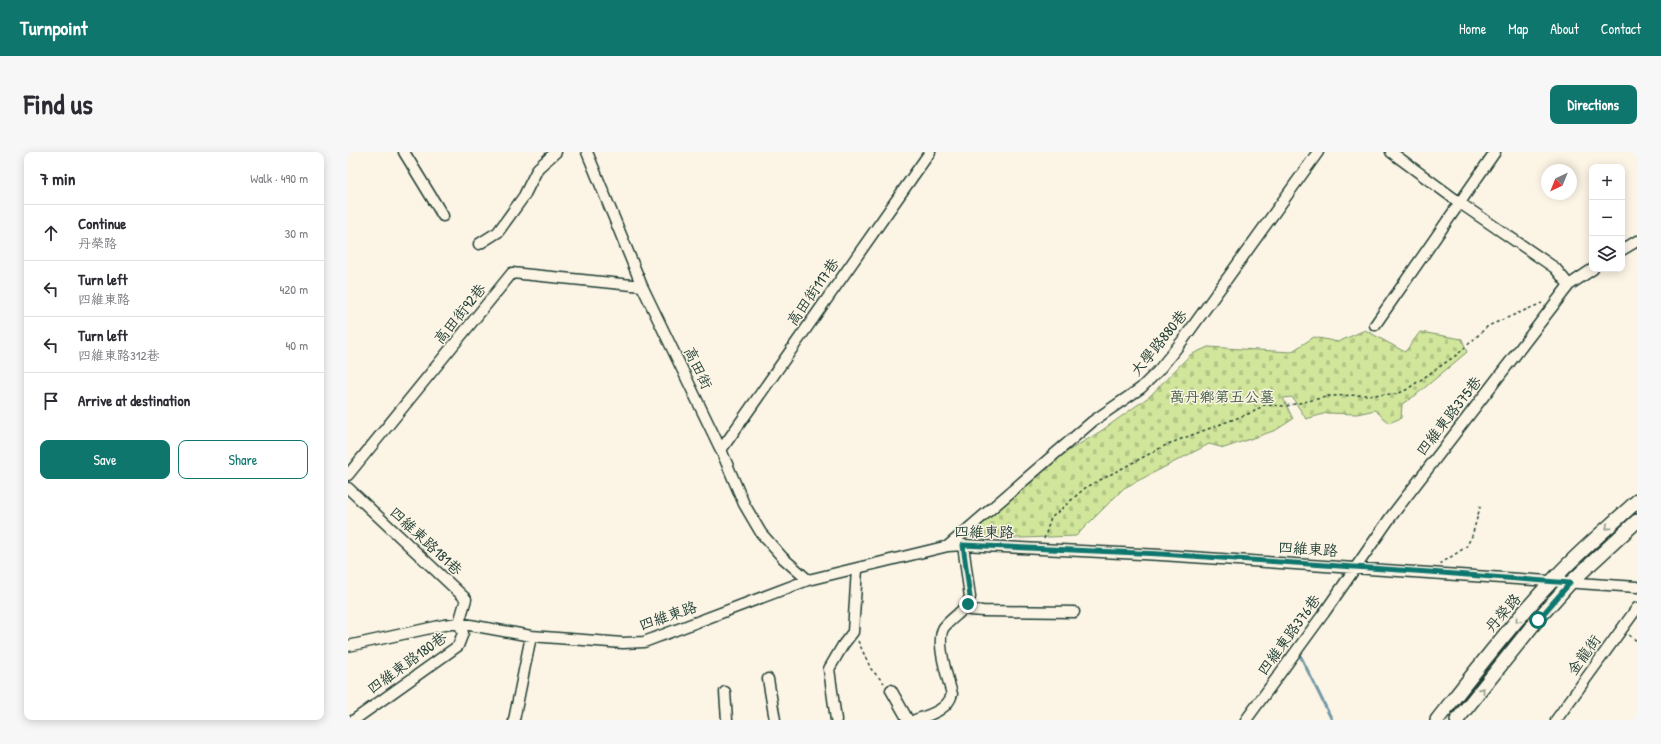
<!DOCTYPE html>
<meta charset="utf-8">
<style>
body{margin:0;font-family:"Patrick Hand","LXGW WenKai TC",sans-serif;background:#f7f7f7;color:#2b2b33}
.controls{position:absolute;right:12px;top:12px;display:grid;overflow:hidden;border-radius:8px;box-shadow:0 2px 10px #0003}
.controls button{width:36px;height:36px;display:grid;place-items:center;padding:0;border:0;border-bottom:1px solid #e1e1e2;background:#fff;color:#2b2b33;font:20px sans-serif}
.compass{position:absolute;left:1193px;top:12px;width:36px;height:36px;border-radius:50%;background:#fff;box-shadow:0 2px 10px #0003;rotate:223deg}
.stop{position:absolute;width:12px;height:12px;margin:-9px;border:3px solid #0f766e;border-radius:50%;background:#fff}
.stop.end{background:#0f766e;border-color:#fff;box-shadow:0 1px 4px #0008}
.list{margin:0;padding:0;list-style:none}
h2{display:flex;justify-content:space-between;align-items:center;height:52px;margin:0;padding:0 16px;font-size:17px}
h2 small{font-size:13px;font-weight:400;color:#7c7c81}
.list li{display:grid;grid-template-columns:26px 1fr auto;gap:12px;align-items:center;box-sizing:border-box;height:56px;padding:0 16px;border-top:1px solid #e1e1e2}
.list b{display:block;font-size:15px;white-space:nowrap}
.list p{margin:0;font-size:13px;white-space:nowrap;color:#7c7c81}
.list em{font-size:13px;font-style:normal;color:#7c7c81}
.actions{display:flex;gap:8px;padding:12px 16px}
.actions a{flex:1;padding:9px 0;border:1px solid #0f766e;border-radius:8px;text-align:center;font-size:14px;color:#0f766e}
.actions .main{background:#0f766e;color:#fff}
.icon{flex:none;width:22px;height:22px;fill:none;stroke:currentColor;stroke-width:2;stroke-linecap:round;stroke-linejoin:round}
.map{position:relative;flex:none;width:1289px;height:568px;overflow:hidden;border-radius:8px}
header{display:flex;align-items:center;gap:24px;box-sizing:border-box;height:56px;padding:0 20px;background:#0f766e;color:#fff}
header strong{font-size:19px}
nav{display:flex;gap:22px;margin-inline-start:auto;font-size:14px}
.intro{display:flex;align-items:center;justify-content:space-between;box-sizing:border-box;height:96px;padding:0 24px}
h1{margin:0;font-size:28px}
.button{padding:10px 18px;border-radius:8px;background:#0f766e;color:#fff;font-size:14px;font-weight:700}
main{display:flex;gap:24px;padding:0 24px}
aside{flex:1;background:#fff;border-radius:8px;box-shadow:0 2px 10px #0003}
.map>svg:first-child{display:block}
.cemetery{fill:url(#cemetery-stones);stroke:#789268}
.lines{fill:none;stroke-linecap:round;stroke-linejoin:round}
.stream{stroke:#7399a8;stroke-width:3}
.minor-casing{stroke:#1f3d34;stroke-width:13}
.major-casing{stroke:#1f3d34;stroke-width:16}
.path{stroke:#1f3d34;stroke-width:1.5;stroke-dasharray:3 3;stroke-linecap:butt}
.minor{stroke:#fcf5e5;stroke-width:10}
.major{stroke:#fcf5e5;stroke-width:13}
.oneway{stroke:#8e998c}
.route{stroke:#0f766e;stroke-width:5}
.labels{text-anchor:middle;stroke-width:3;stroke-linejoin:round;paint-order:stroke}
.street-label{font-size:15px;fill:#1f3d34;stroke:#fcf5e5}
.park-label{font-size:15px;fill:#435f49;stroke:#fcf5e5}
</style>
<header>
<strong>Turnpoint</strong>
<nav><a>Home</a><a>Map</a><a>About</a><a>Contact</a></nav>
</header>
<div class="intro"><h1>Find us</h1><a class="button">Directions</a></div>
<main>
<aside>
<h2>7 min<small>Walk · 490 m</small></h2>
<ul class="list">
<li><svg class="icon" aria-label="ahead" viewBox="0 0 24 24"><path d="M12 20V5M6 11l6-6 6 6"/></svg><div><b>Continue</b><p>丹榮路</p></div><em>30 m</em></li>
<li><svg class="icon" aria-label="left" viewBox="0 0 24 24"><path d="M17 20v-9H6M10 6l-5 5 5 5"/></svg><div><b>Turn left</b><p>四維東路</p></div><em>420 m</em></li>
<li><svg class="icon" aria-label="left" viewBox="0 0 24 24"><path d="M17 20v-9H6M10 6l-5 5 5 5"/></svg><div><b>Turn left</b><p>四維東路312巷</p></div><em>40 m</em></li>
<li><svg class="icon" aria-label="arrive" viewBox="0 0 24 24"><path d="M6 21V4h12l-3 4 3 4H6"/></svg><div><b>Arrive at destination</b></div></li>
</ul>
<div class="actions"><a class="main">Save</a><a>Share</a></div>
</aside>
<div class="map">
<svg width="1289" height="568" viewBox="0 0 1289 568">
<defs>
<pattern id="cemetery-stones" width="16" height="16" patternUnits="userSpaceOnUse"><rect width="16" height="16" fill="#d1e69b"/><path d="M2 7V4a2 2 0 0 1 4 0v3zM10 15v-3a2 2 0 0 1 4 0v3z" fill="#b3c686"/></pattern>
</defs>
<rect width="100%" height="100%" fill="#fcf5e5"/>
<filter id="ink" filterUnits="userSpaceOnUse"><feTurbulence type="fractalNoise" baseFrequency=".025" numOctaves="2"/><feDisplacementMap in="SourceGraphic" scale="8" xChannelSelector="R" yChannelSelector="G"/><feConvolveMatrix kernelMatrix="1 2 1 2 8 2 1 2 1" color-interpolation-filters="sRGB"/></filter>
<g filter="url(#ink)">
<path class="cemetery" d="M1017,178L1057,200L1072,180L1114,187L1119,200L1068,243L1054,252L1053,266L1041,271L1027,258L1009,262L979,261L958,267L944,245L935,246L945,267L928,278L876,296L861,292L776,336L728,384L674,386L629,385L631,374L702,310L753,279L802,244L842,203L860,195L943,200L966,185L990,190Z"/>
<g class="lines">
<path class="stream" d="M953,505L984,568"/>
<g class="minor-casing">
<path id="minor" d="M56,0L95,64
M239,0L294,134L373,298L396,352L413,381L435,406L460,428
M1043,0L1112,51L1207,116L1221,133
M131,92L150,80L176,44L190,16L208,0
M1274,98L1289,89
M1027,173L1147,0
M373,298L582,0
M0,323L164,121L294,134
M0,336L118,447L111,471L115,481L110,494L6,568
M600,394L745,269L793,236L810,219L835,188L970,0
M617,455L622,458L635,459L726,460
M0,494L96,473L111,471L183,484L275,491L296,490L460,428L600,394L615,393L813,403L1289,435
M420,527L427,568
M543,538L560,568
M377,540L379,568
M166,568L183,484
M488,568L481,517L495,493L505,480L509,417
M567,568C581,563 600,558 604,542C600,527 585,484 598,473C607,463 618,458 622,445L615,393
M898,568L976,461L1042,366L1221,133L1245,117
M1208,568L1289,456"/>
</g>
<g class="major-casing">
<path id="major" d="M1089,568C1126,521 1162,474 1203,430C1229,401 1260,376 1289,349
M1109,568L1189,468L1222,431L1289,369"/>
</g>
<path class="path" d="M696,387L703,366L737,336L820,292L905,260L916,253L938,254L982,244L1049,242L1058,238L1110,202L1140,174L1194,151
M1092,412L1118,395L1124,384L1133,352
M1281,483L1289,489
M510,489L523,517L536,531"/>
<use href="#minor" class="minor"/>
<use href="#major" class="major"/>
</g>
<defs><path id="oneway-chevron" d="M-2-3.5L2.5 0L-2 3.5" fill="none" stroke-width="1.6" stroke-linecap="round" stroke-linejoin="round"/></defs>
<g class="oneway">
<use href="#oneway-chevron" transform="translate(1260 375) rotate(138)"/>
<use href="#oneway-chevron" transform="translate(1170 468) rotate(131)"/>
<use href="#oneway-chevron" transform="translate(1134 538) rotate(-51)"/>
</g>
</g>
<g class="lines" filter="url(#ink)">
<path class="route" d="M620,452L622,445L615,393L813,402L1081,420L1222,431L1190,468"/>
</g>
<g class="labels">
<g class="street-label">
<text transform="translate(465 140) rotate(-55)" y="5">高田街117巷</text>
<text transform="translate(112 162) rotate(-51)" y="5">高田街92巷</text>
<text transform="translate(811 191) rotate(-51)" y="5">大學路880巷</text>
<text transform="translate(350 216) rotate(64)" y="5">高田街</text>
<text transform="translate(1101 264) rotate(-52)" y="5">四維東路375巷</text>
<text transform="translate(636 380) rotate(1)" y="5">四維東路</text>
<text transform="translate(78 389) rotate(43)" y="5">四維東路181巷</text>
<text transform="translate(960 397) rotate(4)" y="5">四維東路</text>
<text transform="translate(1155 461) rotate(-49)" y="5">丹榮路</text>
<text transform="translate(320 464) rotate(-19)" y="5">四維東路</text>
<text transform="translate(941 483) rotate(-54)" y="5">四維東路376巷</text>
<text transform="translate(1236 503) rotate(-54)" y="5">金龍街</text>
<text transform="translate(59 511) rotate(-36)" y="5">四維東路180巷</text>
</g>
<g class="park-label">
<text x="874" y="250">萬丹鄉第五公墓</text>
</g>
</g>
</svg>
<div class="controls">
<button>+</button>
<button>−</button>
<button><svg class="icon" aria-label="layers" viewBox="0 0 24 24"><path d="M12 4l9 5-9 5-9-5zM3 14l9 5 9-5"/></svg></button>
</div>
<svg class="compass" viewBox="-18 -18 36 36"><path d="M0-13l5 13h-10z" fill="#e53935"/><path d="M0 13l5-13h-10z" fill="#7c7c81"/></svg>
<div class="stop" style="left:1190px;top:468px"></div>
<div class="stop end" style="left:620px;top:452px"></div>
</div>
</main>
